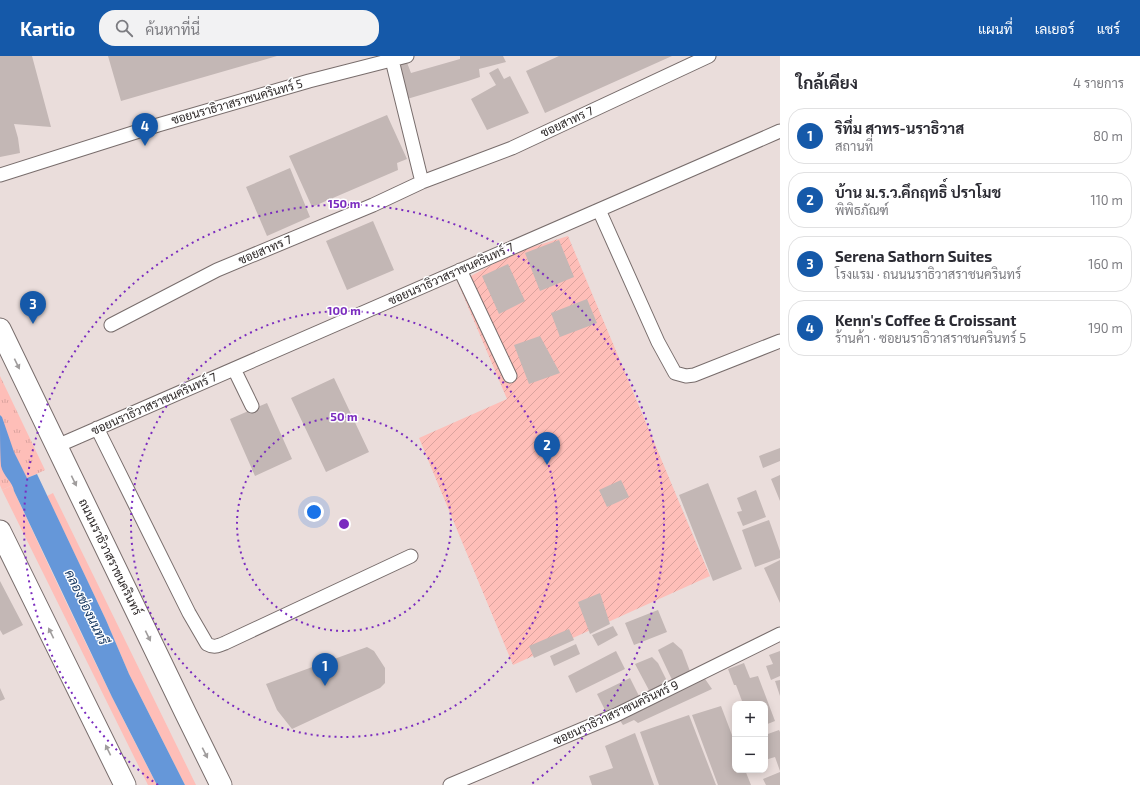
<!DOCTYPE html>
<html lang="th">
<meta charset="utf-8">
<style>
body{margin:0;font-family:"Exo 2",Sarabun,sans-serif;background:#f2f2f3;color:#2b2b33}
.controls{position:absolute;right:12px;bottom:12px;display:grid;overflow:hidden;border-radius:8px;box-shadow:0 2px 10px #0003}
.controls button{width:36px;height:36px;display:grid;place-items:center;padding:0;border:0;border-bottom:1px solid #e1e1e2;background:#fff;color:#2b2b33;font:20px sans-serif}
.you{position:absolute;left:314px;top:456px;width:14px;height:14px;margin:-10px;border:3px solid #fff;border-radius:50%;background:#1a73e8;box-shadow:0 0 0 6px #1a73e833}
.badge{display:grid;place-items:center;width:26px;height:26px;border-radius:50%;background:#1559a9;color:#fff;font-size:13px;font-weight:700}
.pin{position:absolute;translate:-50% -33px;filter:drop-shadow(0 1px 2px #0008)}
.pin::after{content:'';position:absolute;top:21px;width:14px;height:12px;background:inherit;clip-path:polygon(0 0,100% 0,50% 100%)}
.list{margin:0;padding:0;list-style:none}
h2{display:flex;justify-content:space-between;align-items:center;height:52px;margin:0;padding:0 16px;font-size:17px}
h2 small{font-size:13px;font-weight:400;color:#7c7c81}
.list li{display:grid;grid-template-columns:26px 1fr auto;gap:12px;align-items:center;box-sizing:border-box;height:56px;margin:0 8px 8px;padding:0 8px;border:1px solid #e1e1e2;border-radius:16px}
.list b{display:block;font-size:15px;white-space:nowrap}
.list p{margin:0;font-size:13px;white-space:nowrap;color:#7c7c81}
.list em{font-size:13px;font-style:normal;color:#7c7c81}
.icon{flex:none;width:22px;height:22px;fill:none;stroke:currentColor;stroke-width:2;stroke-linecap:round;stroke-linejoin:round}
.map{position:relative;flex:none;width:780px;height:729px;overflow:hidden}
header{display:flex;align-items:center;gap:24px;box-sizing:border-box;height:56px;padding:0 20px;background:#1559a9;color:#fff}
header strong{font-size:19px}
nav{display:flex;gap:22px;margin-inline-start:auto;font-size:14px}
.search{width:280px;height:36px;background:#f2f2f3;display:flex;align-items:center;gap:10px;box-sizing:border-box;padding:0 14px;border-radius:16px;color:#7c7c81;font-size:15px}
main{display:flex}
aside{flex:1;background:#fff}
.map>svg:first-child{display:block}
.grass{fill:#febeb8}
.park{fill:url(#park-tufts)}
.garden{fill:url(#garden-furrows)}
.water{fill:#6597d9}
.building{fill:#c3b7b5}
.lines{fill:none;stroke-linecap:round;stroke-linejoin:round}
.minor-casing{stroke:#786d6c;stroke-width:15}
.primary-casing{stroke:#786d6c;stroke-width:23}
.minor{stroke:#fff;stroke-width:13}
.primary{stroke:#fff;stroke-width:21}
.oneway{fill:#a09d9d}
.ring{fill:none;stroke:#7b2cbf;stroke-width:2;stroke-dasharray:2 4}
.labels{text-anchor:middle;stroke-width:3;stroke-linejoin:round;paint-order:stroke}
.street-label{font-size:12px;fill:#2b2626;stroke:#fff}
.water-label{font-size:13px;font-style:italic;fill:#11335e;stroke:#fff}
.centre{fill:#7b2cbf;stroke:#fff;stroke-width:2}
.ring-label{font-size:12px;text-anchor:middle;font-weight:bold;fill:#7b2cbf;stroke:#fff;stroke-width:3;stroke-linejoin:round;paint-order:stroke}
</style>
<header>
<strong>Kartio</strong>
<div class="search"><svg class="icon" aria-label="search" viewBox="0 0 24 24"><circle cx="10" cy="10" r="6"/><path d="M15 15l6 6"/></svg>ค้นหาที่นี่</div>
<nav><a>แผนที่</a><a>เลเยอร์</a><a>แชร์</a></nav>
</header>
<main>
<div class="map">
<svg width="780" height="729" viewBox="0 0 780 729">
<defs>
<pattern id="park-tufts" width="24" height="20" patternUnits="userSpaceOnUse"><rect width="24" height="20" fill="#febeb8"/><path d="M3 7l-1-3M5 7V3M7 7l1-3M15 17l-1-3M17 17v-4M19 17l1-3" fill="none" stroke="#daa39e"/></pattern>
<pattern id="garden-furrows" width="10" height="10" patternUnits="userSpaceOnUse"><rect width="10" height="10" fill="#febeb8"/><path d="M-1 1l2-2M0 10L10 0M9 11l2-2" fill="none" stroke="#daa39e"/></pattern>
</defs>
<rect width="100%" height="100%" fill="#eadddb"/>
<path class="grass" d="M13,429L14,435C60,534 106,632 157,729H148L2,434Z
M53,437L196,729H185L129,618L106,564L47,440Z"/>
<path class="park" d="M0,320L45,414L2,434L0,429Z"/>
<path class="garden" d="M568,180L710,520L513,609L419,382L507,343L458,227L513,197Z"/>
<path class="water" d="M0,359L2,361L14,396L27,422L37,418L106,564L129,618L185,729H157L112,641L14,435C13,426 3,420 1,410C0,395 0,374 0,359Z"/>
<path class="building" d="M0,0H32L51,71L14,68L18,82L20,97L0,101Z
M108,0H277L121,45Z
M460,0H503L506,6L479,13L480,21L468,25L407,43L396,7L406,4L411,17L460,3Z
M559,0H672L545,57L526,15Z
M498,12L504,23L510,20L529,57L487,74L471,43L496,29L489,17Z
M387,59L407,103L397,107L398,114L312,151L289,100Z
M290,112L310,161L267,180L246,131Z
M373,165L394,214L347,234L326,185Z
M559,184L574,221L540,235L525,197Z
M508,208L525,245L499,258L482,220Z
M587,243L597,267L560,281L551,257Z
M540,280L560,317L529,328L514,289Z
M334,322L369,396L326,416L291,342Z
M267,347L292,403L255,420L230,363Z
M780,392V405L763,412L759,400Z
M780,419V445L771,423Z
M621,424L629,441L607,451L599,434Z
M708,427L742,513L713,525L679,439Z
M756,434L766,461L743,470L737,456L742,455L737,442Z
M769,464L780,495V502L755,511L742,474Z
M780,504V547L764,512Z
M0,525L23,569L3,579L0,574Z
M600,537L610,568L590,578L578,546Z
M658,554L667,576L634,589L625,567Z
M613,570L618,579L598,590L592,579Z
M569,573L574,584L534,602L529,590Z
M673,586L682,594L691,618L674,628L658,594Z
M576,588L580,598L554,610L550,600Z
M367,591L374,595L385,612V627L380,632L292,673L277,654L266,628Z
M616,595L625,613L576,637L568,620Z
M780,595V620L771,624L766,610L773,608L769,599Z
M652,601L658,607L669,629L651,638L635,608Z
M744,607L750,622L758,620L775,665L765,669V648H736L742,645L736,629H734L728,613Z
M703,620L712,633L638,667L634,664L623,669L619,663Z
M630,622L640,642L607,658L597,638Z
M780,624V640L775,625Z
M0,632L5,643L0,645Z
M721,650L735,687V714H745L751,729H718L692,659Z
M689,659L716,729H659L640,676Z
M779,674L780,676V715L775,701L765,704V679Z
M635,677L654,729H592L589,720L613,712L605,690Z
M780,716V729H766L763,723Z"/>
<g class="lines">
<g class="minor-casing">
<path id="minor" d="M391,0L422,126
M0,119L158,69L309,25L407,0
M599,154L658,286L675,317L686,320L694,319L780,285
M460,214L510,320
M111,269L217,214L373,149L422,126L512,92L709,0
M234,313L252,350
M97,372L189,557L207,588C214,592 218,590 225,587L411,500
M57,390L780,75
M450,729L616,659L780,578"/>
</g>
<g class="primary-casing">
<path id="primary" d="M0,273L186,658L221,729
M0,475L125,729"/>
</g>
<use href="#minor" class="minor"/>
<use href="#primary" class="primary"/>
</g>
<defs><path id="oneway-solid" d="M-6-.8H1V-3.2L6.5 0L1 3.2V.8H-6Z"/></defs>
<g class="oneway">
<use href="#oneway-solid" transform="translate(17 308) rotate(64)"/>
<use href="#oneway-solid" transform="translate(74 425) rotate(64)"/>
<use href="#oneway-solid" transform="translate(51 577) rotate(-116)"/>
<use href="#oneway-solid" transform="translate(148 580) rotate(64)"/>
<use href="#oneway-solid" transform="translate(108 694) rotate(-116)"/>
<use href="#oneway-solid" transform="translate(205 697) rotate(63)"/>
</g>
<g class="ring">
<circle cx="344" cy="468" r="107"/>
<circle cx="344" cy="468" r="213"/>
<path d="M158 729A320 320 0 1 1 530 729"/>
</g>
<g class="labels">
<g class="street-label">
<text transform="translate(237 46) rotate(-16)" y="4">ซอยนราธิวาสราชนครินทร์ 5</text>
<text transform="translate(567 66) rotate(-25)" y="4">ซอยสาทร 7</text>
<text transform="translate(265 194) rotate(-23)" y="4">ซอยสาทร 7</text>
<text transform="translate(451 218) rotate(-24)" y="4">ซอยนราธิวาสราชนครินทร์ 7</text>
<text transform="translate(154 348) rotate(-24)" y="4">ซอยนราธิวาสราชนครินทร์ 7</text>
<text transform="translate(110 501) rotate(64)" y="4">ถนนนราธิวาสราชนครินทร์</text>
<text transform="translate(616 657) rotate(-25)" y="4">ซอยนราธิวาสราชนครินทร์ 9</text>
</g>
<g class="water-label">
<text transform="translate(87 551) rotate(64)" y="5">คลองช่องนนทรี</text>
</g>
</g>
<circle cx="344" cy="468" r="6" class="centre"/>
<g class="ring-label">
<text x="344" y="152">150 m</text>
<text x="344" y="259">100 m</text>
<text x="344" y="365">50 m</text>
</g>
</svg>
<div class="controls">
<button>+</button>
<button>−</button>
</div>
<div class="you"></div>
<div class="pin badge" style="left:325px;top:630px">1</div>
<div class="pin badge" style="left:547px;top:409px">2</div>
<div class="pin badge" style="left:33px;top:268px">3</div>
<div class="pin badge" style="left:145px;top:90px">4</div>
</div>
<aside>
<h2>ใกล้เคียง<small>4 รายการ</small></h2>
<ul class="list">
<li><span class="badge">1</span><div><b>ริทึ่ม สาทร-นราธิวาส</b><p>สถานที่</p></div><em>80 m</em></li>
<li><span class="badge">2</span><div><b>บ้าน ม.ร.ว.คึกฤทธิ์ ปราโมช</b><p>พิพิธภัณฑ์</p></div><em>110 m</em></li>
<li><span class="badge">3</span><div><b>Serena Sathorn Suites</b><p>โรงแรม · ถนนนราธิวาสราชนครินทร์</p></div><em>160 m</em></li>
<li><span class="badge">4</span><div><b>Kenn's Coffee &amp; Croissant</b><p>ร้านค้า · ซอยนราธิวาสราชนครินทร์ 5</p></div><em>190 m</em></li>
</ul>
</aside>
</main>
